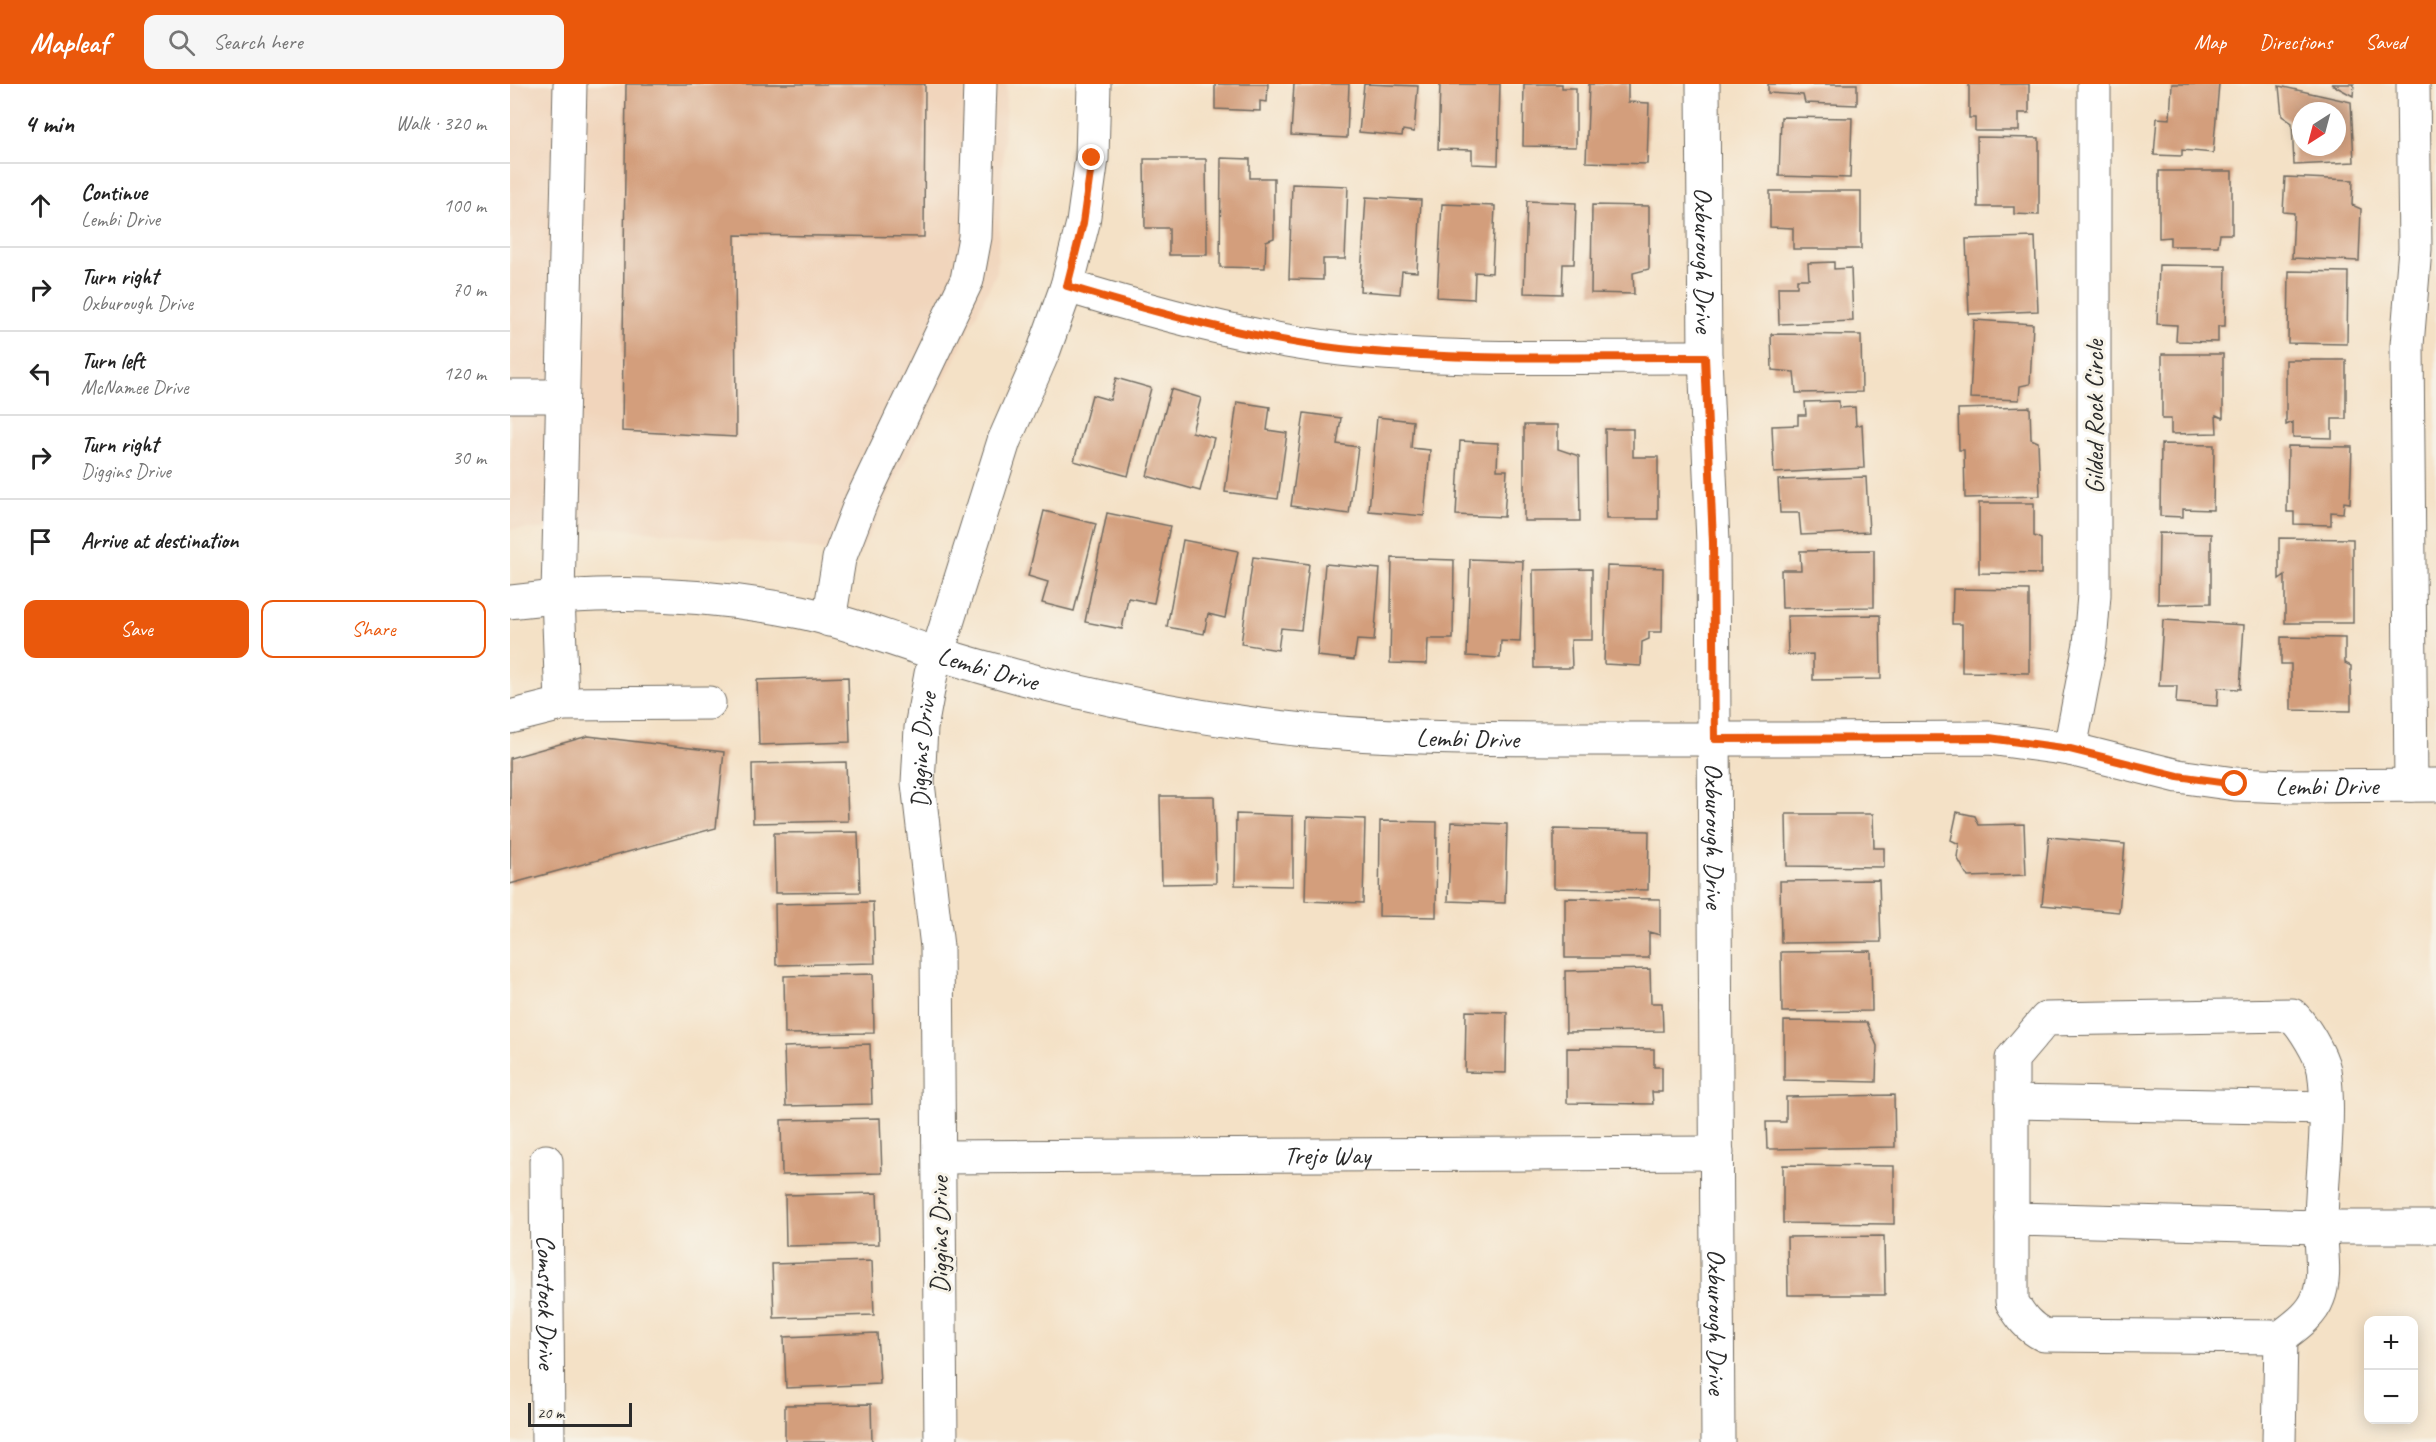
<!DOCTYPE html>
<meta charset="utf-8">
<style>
body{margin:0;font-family:Caveat,sans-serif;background:#f6f6f6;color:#222}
.controls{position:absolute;right:18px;bottom:18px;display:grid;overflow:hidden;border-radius:12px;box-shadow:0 3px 15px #0003}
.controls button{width:54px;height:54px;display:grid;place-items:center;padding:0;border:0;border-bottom:2px solid #e0e0e0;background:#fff;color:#222;font:30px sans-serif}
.compass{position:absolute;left:1782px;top:18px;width:54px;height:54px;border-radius:50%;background:#fff;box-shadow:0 3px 15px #0003;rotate:216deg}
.scale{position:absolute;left:18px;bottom:15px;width:104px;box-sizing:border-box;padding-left:6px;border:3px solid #2b2b2b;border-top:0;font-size:16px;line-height:21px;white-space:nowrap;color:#2b2b2b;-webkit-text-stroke:4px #f7f3e8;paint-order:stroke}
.stop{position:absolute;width:18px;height:18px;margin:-14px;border:4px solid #ea580c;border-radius:50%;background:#fff}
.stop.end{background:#ea580c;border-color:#fff;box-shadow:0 2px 6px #0008}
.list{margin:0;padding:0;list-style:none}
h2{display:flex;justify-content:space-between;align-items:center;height:78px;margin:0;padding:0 24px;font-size:26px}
h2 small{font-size:20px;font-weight:400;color:#767676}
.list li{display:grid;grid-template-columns:39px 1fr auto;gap:18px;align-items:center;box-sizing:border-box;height:84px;padding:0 24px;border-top:2px solid #e0e0e0}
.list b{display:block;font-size:22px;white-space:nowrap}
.list p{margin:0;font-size:20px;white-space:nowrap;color:#767676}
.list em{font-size:20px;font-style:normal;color:#767676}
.actions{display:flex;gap:12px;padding:18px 24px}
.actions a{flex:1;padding:14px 0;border:2px solid #ea580c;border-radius:12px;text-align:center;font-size:21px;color:#ea580c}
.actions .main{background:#ea580c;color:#fff}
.icon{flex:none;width:33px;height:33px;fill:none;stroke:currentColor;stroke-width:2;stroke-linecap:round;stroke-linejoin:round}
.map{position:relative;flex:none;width:1926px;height:1358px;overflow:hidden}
header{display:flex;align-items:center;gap:36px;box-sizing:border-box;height:84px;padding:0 30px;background:#ea580c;color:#fff}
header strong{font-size:28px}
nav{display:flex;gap:33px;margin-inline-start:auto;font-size:21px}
.search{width:420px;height:54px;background:#f6f6f6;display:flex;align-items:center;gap:15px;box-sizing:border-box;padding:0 21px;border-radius:12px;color:#767676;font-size:22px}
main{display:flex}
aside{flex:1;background:#fff}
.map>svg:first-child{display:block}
.built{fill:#f1d5bc}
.building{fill:#d39e7b;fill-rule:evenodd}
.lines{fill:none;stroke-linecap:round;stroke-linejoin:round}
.minor-casing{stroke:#716b61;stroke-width:35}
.minor{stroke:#fff;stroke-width:33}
.route{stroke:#ea580c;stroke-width:8}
.labels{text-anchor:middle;stroke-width:6;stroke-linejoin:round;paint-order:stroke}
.street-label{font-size:26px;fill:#2b2b2b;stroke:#f7f3e8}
</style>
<header>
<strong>Mapleaf</strong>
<div class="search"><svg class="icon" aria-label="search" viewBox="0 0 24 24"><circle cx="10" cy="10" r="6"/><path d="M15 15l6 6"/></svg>Search here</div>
<nav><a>Map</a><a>Directions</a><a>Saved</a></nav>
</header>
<main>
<aside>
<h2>4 min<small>Walk · 320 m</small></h2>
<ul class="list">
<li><svg class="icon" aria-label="ahead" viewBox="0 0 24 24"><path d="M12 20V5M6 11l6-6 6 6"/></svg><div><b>Continue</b><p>Lembi Drive</p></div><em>100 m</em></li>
<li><svg class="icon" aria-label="right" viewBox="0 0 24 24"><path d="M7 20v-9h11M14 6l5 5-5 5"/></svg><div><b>Turn right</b><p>Oxburough Drive</p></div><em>70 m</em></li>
<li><svg class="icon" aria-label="left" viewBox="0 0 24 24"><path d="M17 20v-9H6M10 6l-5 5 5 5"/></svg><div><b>Turn left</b><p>McNamee Drive</p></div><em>120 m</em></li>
<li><svg class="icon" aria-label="right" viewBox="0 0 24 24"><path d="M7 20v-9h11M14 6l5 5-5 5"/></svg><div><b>Turn right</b><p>Diggins Drive</p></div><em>30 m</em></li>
<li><svg class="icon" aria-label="arrive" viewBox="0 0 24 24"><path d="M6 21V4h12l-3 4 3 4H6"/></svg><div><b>Arrive at destination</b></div></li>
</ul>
<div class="actions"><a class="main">Save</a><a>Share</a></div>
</aside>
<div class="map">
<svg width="1926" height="1358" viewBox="0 0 1926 1358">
<rect width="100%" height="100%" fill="#f7f3e8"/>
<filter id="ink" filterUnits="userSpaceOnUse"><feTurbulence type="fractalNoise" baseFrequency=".0167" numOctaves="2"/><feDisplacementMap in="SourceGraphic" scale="12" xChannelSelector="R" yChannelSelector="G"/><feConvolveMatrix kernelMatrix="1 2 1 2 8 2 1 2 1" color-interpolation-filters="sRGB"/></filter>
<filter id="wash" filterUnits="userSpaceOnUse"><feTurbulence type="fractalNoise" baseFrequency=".008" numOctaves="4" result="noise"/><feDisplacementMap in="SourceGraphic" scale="24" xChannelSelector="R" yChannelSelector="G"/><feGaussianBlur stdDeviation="1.35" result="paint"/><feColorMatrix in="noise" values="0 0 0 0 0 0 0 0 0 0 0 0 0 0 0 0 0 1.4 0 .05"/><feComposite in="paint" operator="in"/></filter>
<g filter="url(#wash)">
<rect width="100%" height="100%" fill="#f4e1c6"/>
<path class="built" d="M0,0H497L487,188L349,472L273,461L106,444L0,445Z"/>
<g id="blocks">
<path class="building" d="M116,0H415L414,153L225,151L226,353L112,347Z
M705,0H758L757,18L750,17V27L705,25Z
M784,0H839L837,54L781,51Z
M854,0L908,2L904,48L893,46L892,52L849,48Z
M930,0H990L988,81L962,80V66L928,65Z
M1014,0H1052V4H1066V63L1013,62Z
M1079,0H1118V18L1139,19L1137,80L1076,78Z
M1258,0H1347V21L1295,19L1293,11L1258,9Z
M1459,0H1519V29H1509V47H1465V34H1459Z
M1662,0H1709L1703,69L1672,66V72L1644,71L1647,34L1660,35Z
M1821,0H1844L1843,12Z
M1769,2L1841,18L1844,78L1784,81L1782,39L1772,32ZM1791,27H1827V63H1791Z
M1271,33L1342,34L1340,94L1269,92Z
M1467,53L1529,54V131L1504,130V123H1468Z
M711,74L740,75V94H764V154L756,157L755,184L710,183Z
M634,75H696L697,171H659V144H635Z
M1649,87H1722V150H1710L1708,162H1660V153L1649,154Z
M1775,93L1843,96L1842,121L1851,125L1849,177L1782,174L1784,129L1773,128Z
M782,100L838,102L835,175H813V196L779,195Z
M1260,107H1351V165H1283V144L1260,143Z
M856,113L911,116L907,188L892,187L890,210L850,207Z
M1017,117L1066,119L1064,180H1053L1052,210L1014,209Z
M932,120L985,122L982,189L965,188L964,215L927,213Z
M1082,121L1139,122V185L1123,189L1124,210L1081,209Z
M1525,153L1528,227L1459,230L1456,155Z
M1324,178V185L1341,184L1343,237L1269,240L1268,203H1287V195H1299L1298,179Z
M1649,181L1716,182L1715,242H1708V258L1666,257L1667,241L1647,240Z
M1779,187L1838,188L1837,260L1778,259Z
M1464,236L1523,240L1520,300L1510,302L1509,316L1460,314Z
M1261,250L1351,251L1352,308L1286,309L1284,288L1262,286Z
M1652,270H1713V334L1706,331L1707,349L1661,350V335H1652Z
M1776,276H1836V335H1822V354L1783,353V338L1776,341Z
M606,294L641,304L618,392L564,377L582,311L600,316Z
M661,305L691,314L682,348L704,354L690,407L637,392Z
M1329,317V324L1345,323L1346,342L1352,340L1354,384L1264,389L1262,342L1288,341V331H1296L1295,318Z
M727,318L760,323L757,346L777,349L768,415L715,408Z
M1520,323L1521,355L1528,358L1530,412L1455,414L1454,366H1449L1448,325Z
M794,329L831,334L827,360L848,363L839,430L781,422Z
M867,333L903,337L901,364L920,366L914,432L859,427Z
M1014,341H1048V365L1069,372L1070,437H1014Z
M1095,345H1123V373H1148V435H1096Z
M950,357L988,359L987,386H997L994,433L946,431Z
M1651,360L1704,361L1703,426L1673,425V433L1650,432Z
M1778,362L1842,363L1840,419L1834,418L1833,429L1821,428V441L1784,440V428H1777Z
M1356,393L1359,448L1291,451L1289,429H1270L1268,396Z
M1469,419H1524V452L1531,455V490L1469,489Z
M534,427L586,440L564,527L532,519L538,498L518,492Z
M597,429L660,442L644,519L618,514L612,545L575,538Z
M1649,449L1701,450V519L1648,520Z
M1769,454L1843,455V539H1775V491L1769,495Z
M673,456L728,467L715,534L698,530L694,550L657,543Z
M1364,466V523L1272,524L1271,486H1291L1290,467Z
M743,473L799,480L791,546L771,544L768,566L731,560Z
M882,474L944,476L943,555H918L917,580L880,579Z
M960,475L1013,477L1010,558L991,557L990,574L957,572Z
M815,480L870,485L864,557L847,556L844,576L807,572Z
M1097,482L1153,484L1152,548H1139V555L1132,558L1131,582L1094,580Z
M1082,485V556H1061L1062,584H1024L1023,486Z
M1443,505L1519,506V589L1452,588V540H1442Z
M1370,531L1371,595L1303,596V570L1278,571L1277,532Z
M1653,536L1734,541L1730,605L1708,604L1707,622L1666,619L1667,602H1649Z
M1771,553L1835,554V579L1841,582V627L1781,626V580H1771Z
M338,593L340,658L249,661L247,596Z
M78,652L214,668L206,744L0,800V674Z
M336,678L338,737L243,739L242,680Z
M650,712H704L706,799L652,800Z
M1447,728L1465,732L1469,741L1514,740L1516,791L1458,793L1447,773L1449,760L1441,756Z
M726,730L783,732V802L725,801Z
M1276,730H1363L1364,764H1374V783L1277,782Z
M797,733L855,735L853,819L795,817Z
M870,737L927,738L926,833L869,832Z
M941,738L997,740L995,819L938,817Z
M1044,745L1139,747L1138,806L1044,804Z
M348,748L350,808L265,809L264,749Z
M1539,753L1615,760L1609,828L1532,821Z
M1369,796L1371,858L1271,859L1270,797Z
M1055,814L1150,815V851L1139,848V874H1055Z
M363,818L365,879L266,881L265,820Z
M1361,867L1362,927L1272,928L1271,868Z
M1140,885L1141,919H1152L1153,947L1056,948L1055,887Z
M363,890L364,949L275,950L274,892Z
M956,927L997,928L996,989L955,988Z
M1274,937L1357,938L1367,962L1366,998L1274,996Z
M360,960L362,1020L276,1022L274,963Z
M1057,964L1144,965V983H1152V1008H1142L1143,1020L1057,1019Z
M1384,1011L1385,1063L1257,1065L1256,1038H1276V1013Z
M370,1034L372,1089L272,1091L271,1036Z
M1273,1081L1384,1082V1140L1273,1139Z
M367,1109L369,1160L276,1162L275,1111Z
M1374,1152L1375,1211H1278L1277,1153Z
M362,1177L364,1231L264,1234L262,1180Z
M367,1249L370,1300L276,1304L274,1253Z
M361,1320L362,1358H275V1321Z"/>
</g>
</g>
<g filter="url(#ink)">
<use href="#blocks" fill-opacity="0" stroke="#716b61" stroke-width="1.5"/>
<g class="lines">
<g class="minor-casing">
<g id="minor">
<path id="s1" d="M1193,0L1195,273L1203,458L1208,1358"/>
<path d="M557,202C647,229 738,254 831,265C952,278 1074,272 1195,273"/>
<path d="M0,312H52"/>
<path id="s2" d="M0,518C98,505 195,509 291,528C338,538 382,556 428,570C533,602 641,627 751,641C870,656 990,655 1111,655C1234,655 1356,655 1479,654L1560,665L1668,692L1725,700L1779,702L1926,701"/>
<path d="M319,536L329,475L351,418L457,196L465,153L470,0"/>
<path d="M52,620L199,619"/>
<path d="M0,633L52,620L48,511L60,0"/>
<path d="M1560,665L1580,560L1584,511V0"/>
<path d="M1901,701L1897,261L1905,165L1903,0"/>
<path d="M1782,931C1793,941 1811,971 1814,986C1821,1032 1811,1094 1811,1142C1810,1165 1817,1192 1808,1214C1802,1231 1784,1243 1771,1253L1534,1251C1518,1243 1511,1233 1502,1218V975L1536,935Z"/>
<path d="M1502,1018L1815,1024"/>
<path id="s3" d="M429,1073L1207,1069"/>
<path id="s4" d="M36,1077L38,1358"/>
<path d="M1502,1135L1810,1143H1926"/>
<path id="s5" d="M431,1358L427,863L408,699L411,644L421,590L494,357L534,266L557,202L573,139L582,74L584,0"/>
<path d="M1769,1358L1771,1253"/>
</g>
</g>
<use href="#minor" class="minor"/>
</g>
</g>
<g class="lines" filter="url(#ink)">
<path class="route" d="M582,74L573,139L557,202C647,229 738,254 831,265C952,278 1074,272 1195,273L1203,458L1205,655L1479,654L1560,665L1668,692L1725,700"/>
</g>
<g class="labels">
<g class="street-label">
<text dy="9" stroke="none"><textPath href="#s1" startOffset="176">Oxburough Drive</textPath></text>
<text transform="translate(1584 333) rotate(-90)" y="9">Gilded Rock Circle</text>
<text dy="9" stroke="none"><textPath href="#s2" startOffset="488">Lembi Drive</textPath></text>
<text dy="9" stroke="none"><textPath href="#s2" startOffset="974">Lembi Drive</textPath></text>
<text dy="9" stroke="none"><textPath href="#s5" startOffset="693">Diggins Drive</textPath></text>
<text dy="9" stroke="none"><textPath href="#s2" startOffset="1838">Lembi Drive</textPath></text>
<text dy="9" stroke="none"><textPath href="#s1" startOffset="752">Oxburough Drive</textPath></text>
<text dy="9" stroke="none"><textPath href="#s3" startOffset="388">Trejo Way</textPath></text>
<text transform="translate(429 1151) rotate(-90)" y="9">Diggins Drive</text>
<text dy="9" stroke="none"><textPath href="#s4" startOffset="141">Comstock Drive</textPath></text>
<text dy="9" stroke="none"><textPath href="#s1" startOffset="1238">Oxburough Drive</textPath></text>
</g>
</g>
</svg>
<div class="controls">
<button>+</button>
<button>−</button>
</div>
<svg class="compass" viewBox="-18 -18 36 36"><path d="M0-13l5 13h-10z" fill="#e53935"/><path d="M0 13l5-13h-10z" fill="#767676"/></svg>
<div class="scale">20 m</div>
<div class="stop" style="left:1725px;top:700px"></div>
<div class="stop end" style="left:582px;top:74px"></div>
</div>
</main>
